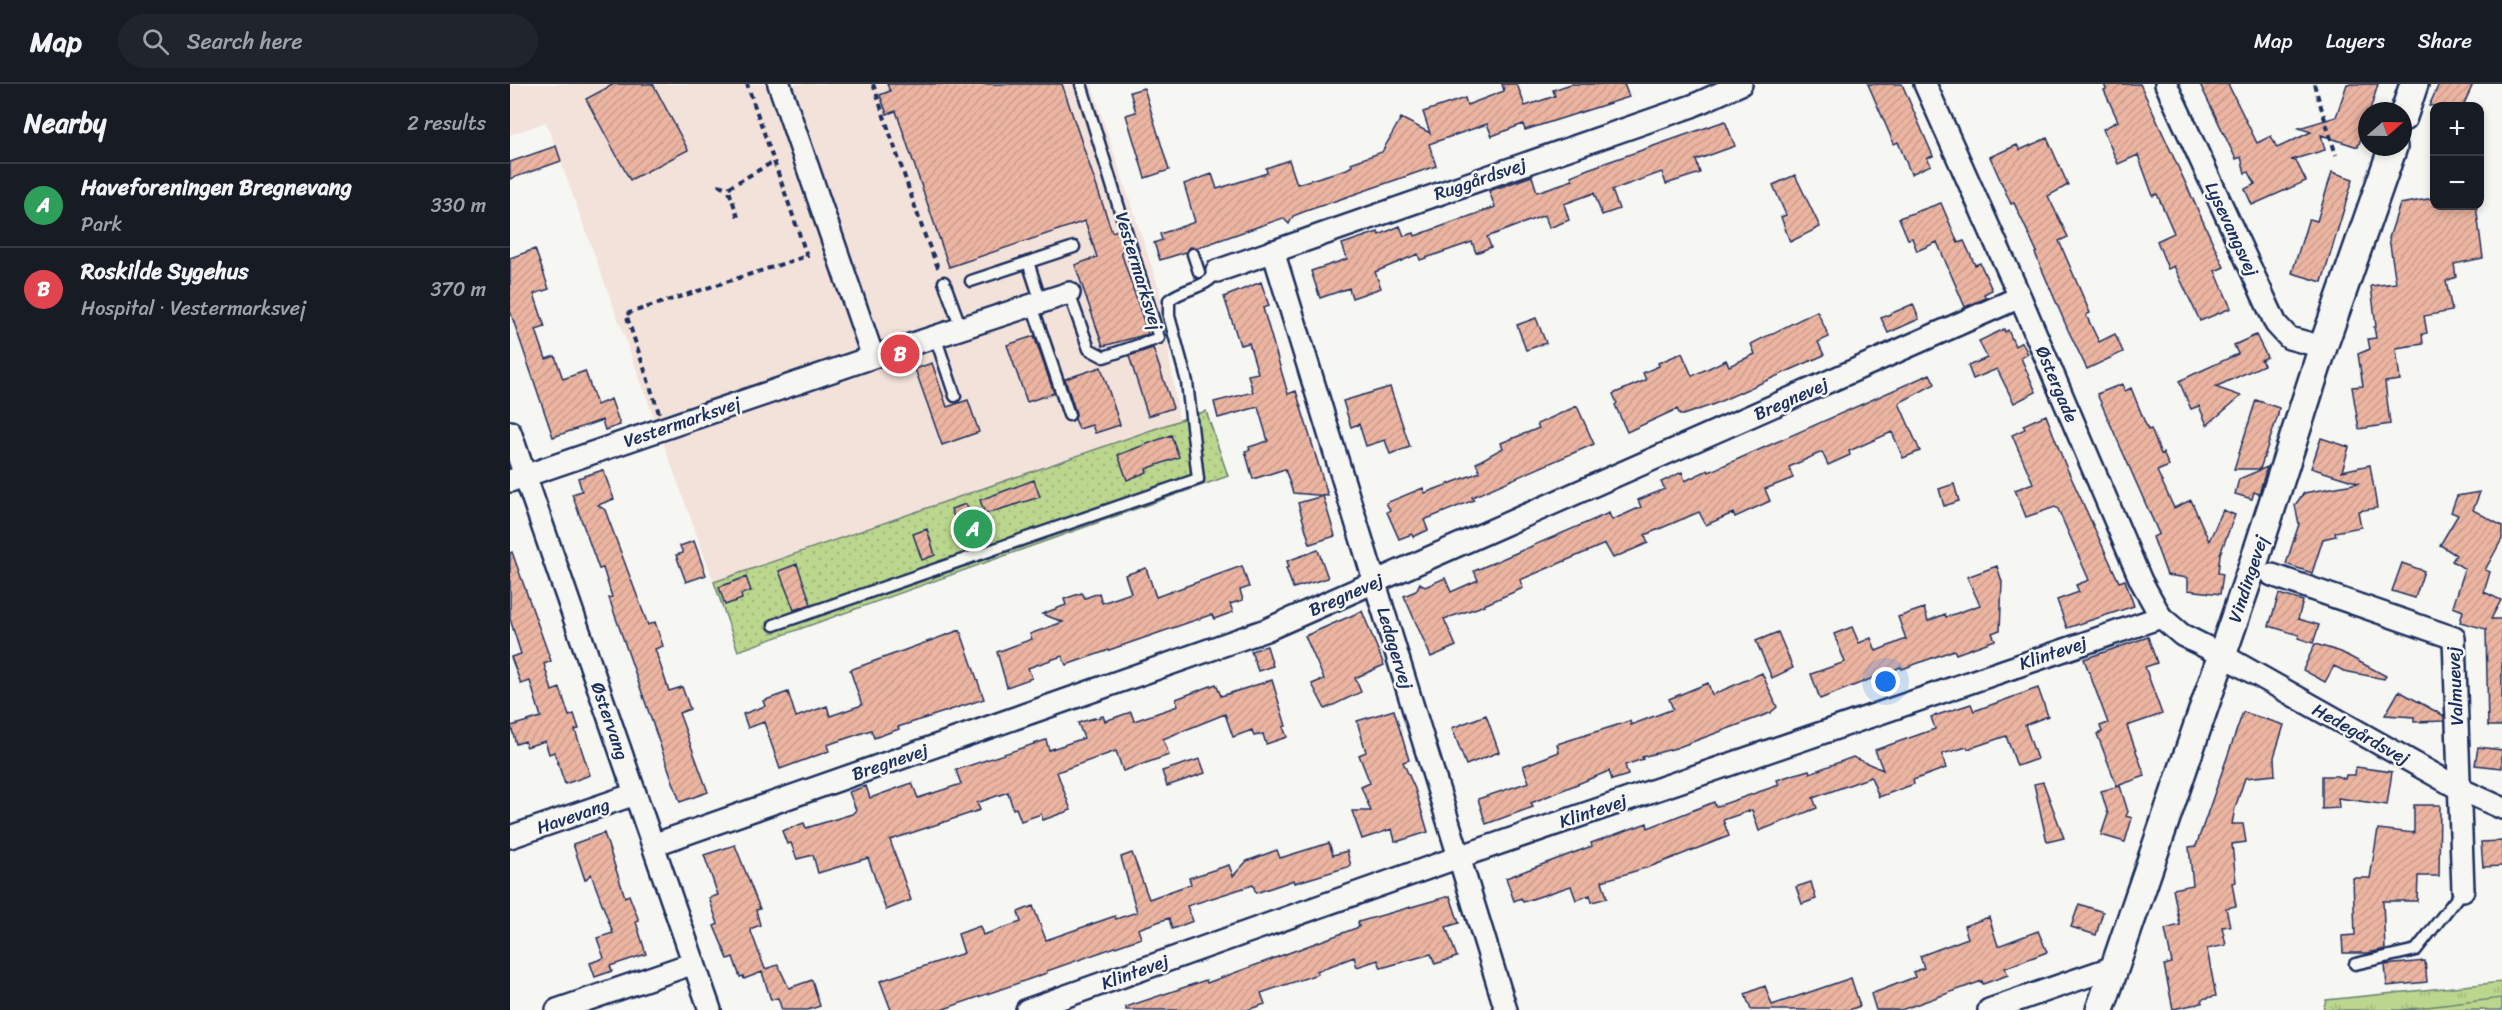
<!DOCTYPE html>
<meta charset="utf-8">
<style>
body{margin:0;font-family:Sriracha,sans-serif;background:#20242c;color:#f1f3f6}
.controls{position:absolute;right:18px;top:18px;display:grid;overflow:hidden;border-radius:12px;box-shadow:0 3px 9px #0003}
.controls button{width:54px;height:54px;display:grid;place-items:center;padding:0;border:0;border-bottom:2px solid #363941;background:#171b24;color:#f1f3f6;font:30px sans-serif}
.compass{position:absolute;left:1848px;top:18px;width:54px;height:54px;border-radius:50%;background:#171b24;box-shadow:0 3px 9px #0003;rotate:70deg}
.you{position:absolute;left:1376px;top:598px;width:21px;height:21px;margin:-15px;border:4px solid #fff;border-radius:50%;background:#1a73e8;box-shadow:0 0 0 9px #1a73e833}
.badge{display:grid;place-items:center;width:39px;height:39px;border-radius:50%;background:#0f766e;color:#fff;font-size:20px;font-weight:700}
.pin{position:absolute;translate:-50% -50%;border:3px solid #fff;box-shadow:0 2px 6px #0006}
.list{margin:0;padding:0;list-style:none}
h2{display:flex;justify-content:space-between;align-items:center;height:78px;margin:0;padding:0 24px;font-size:26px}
h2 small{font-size:20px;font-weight:400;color:#9ea1a6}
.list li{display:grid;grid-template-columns:39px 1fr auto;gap:18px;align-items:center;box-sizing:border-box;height:84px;padding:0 24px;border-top:2px solid #363941}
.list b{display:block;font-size:22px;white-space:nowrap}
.list p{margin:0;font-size:20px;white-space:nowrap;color:#9ea1a6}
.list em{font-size:20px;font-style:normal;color:#9ea1a6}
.icon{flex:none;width:33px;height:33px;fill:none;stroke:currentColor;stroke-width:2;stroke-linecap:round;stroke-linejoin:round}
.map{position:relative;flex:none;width:1992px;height:926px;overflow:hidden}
header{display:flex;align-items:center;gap:36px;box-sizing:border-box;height:84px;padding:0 30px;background:#171b24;border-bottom:2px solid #363941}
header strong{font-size:28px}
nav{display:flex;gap:33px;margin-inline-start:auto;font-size:21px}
.search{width:420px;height:54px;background:#20242c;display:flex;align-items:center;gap:15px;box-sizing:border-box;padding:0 21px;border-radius:33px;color:#9ea1a6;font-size:22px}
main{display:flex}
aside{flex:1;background:#171b24}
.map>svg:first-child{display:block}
.built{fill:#f3e2da}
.grass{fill:url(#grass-dots);stroke:#6b8276;stroke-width:1.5}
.park{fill:url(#park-tufts);stroke:#6b8276;stroke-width:1.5}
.pitch{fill:#bbd68d;stroke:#6b8276;stroke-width:1.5}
.building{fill:url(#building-hatch);stroke:#1b2f5e;stroke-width:1.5}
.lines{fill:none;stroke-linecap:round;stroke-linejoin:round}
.service-casing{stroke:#1b2f5e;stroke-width:15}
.minor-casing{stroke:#1b2f5e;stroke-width:26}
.tertiary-casing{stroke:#1b2f5e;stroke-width:32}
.path{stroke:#1b2f5e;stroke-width:4;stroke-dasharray:6 4.5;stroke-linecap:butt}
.service{stroke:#f6f6f2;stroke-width:10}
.minor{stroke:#f6f6f2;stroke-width:21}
.tertiary{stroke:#f6f6f2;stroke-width:27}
.labels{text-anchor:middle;stroke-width:5;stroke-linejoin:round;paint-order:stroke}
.street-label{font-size:18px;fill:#1b2f5e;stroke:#f6f6f2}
</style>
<header>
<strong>Map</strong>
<div class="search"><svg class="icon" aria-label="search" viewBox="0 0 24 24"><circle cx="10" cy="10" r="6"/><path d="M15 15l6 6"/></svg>Search here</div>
<nav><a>Map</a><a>Layers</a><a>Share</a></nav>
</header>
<main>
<aside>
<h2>Nearby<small>2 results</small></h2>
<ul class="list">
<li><span class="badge" style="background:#2e9e5b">A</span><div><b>Haveforeningen Bregnevang</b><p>Park</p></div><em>330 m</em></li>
<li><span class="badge" style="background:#e0444e">B</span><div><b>Roskilde Sygehus</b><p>Hospital · Vestermarksvej</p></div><em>370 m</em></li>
</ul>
</aside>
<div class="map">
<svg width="1992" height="926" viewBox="0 0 1992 926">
<defs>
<pattern id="grass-dots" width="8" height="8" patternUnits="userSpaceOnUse" patternTransform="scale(1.5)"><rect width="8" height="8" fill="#bbd68d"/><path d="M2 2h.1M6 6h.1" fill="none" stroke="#a0b87c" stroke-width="1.8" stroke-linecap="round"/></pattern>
<pattern id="park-tufts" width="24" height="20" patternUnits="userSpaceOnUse" patternTransform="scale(1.5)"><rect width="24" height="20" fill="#bbd68d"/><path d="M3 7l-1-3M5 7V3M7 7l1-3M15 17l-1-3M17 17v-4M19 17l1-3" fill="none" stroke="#a0b87c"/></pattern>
<pattern id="building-hatch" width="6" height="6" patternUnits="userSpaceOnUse" patternTransform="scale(1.5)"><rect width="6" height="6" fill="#ecb5a2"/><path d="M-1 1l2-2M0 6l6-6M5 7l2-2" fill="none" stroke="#ca9c8e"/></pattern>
</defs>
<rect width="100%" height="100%" fill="#f6f6f2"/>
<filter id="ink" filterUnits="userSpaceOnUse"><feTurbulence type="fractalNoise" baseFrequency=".0167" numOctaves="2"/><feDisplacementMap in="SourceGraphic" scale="12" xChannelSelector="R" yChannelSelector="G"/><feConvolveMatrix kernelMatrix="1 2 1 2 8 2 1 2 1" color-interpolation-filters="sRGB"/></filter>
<g filter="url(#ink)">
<path class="built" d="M0,0H581L649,204L669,336L204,498L36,38L0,51Z"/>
<path class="grass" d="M696,327L718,392L228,567L204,498Z"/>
<path class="park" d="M1992,898V926H1813L1816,916Z"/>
<path class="pitch" d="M1992,914V926H1891Z"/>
<path class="building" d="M104,0H143L178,66L120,96L76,15Z
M377,0H552L602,148L608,146L614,166L611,168L638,250L593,262L565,181L587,173L575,137L439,183L386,27L377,30L370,11L380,7Z
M992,0H1007L1015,22L1045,12L1043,6L1061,0H1114L1119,13L1015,46L1013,40L982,52L977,40L919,60L926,82L796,127L783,132L779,140L773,134L687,164L680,163L676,168L650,176L644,159L652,156L650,150L685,138L674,100L702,90L707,105L757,89L756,84L779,76L787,100L837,85L842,82L841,79L872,68L891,34L920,49L913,28L955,14L957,21L994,7Z
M1358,0H1392L1423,72L1417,74L1421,81L1401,90L1388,58L1384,60Z
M1594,0H1630L1714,183L1705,187L1721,224L1690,237L1664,182L1658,185L1647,157L1664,149L1647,110L1643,112L1628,71L1608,80L1593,45L1608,37L1594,6L1596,5Z
M1690,0H1718L1747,59L1761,52L1767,64L1801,48L1789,44L1826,33L1837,0H1868L1860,27H1857V36L1848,63L1811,51L1815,66L1781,76L1786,77L1796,97L1742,121L1735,105L1745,100L1739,88L1735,89L1731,73L1726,75Z
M1929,0H1963L1953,22H1919Z
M634,4L659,86L635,94L616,31L626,28L620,8Z
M1215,37L1225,62L1186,76L1190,89L1156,100L1152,88L1102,106L1109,125L1092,131L1084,109L1054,120L1059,136L1039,144L1035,131L977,153L981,163L966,169L962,158L910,176L908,170L865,188L871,204L842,214L839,204L810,214L801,187L837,175L832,160L868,148L869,151L890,142L894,152L904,149L905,152L985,123L979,107L1022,92L1027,108L1063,96L1061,92L1078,85Z
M1537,54L1558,101L1538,112L1558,153L1549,157L1580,229L1576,231L1589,258L1605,250L1613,268L1577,285L1558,246L1525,169L1527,168L1504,119L1501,120L1480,73L1507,61L1510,66Z
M46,62L51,77L0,95V78Z
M1822,88L1843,95L1812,198L1782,189L1798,137L1800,135L1807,137Z
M1285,91L1310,143L1280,158L1271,133L1276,131L1263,101Z
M1924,114V122H1966L1973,174L1944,180L1946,193L1936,197L1942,227L1914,232L1917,249L1912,250L1913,260L1886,264L1890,296L1875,298L1880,340L1849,345L1842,303L1853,302L1848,270L1860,265L1858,255L1866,254L1864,243H1866L1861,202L1886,199L1879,154L1890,120Z
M1431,119L1448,159L1454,157L1465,181L1470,179L1482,206L1474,210L1476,214L1455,223L1427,158L1407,167L1402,154L1398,155L1389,134Z
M25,165L39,205L24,210L35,243L26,246L36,275L45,272L53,295L75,287L87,321L101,315L110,341L95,346L92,336L43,353L0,227V174Z
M751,198L759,222L753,224L778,310L786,307L818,412L783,409L775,385L743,395L735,367L740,366L739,363L758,357L748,323L708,334L704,318L743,308L738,291L748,289L739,259L730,261L714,213Z
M1403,220L1409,235L1378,249L1371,234Z
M1307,227L1319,253L1308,258L1314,271L1202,321L1173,331H1170L1167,325L1117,348L1105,321L1107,319L1103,310L1136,296L1133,289L1149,282L1148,279L1172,269L1182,292L1216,276L1219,282L1245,270L1241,260Z
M1026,234L1036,259L1016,266L1007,241Z
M1494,245L1495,248L1498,246L1505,262L1512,258L1518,270L1511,274L1526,308L1504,319L1487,285L1463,295L1458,282L1477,274L1469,257Z
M1746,251L1757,273L1751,276L1754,281L1705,303L1731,312L1697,341L1689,322L1681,325L1669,297L1728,270L1724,261Z
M524,252L544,309L517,318L497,261Z
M643,264L663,324L638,332L619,272Z
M422,279L437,323L458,316L469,348L432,361L405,285Z
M591,283L610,341L585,349L582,341L569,345L565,335L566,329L555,295Z
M1420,290L1425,300L1389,319L1410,367L1393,374L1382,348L1339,367L1340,371L1318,381L1312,368L1279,383L1283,394L1255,405L1260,417L1225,433L1223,429L1196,441L1189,428L1135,451L1138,459L1103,474L1095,460L1010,496L1013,504L967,524L934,535L946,562L921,573L894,512L906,507L910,499L915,503L935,494L941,508L968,496L964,487L1099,429L1102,436L1131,423L1128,416L1155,405L1151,398L1172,388L1175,397L1198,386L1199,388Z
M1612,300L1615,307L1621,304L1638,346L1641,345L1651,370L1653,369L1659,382L1647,387L1664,424L1681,416L1699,457L1713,426L1725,431L1710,470L1708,489L1713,490L1710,510L1678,506V494L1657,491L1643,453L1649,450L1587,310Z
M880,303L900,363L880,370L875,356L856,362L849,340L841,343L833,317Z
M1746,316L1769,324L1768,331L1750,385H1724Z
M1067,322L1084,360L962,413L964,416L914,436L918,446L903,453L902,450L889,455L877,428L880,426L876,419L913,404L915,409L970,388L966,379L993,364L991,359L1029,344L1027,340Z
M1536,331L1554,378L1609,498L1615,496L1624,522L1557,544L1547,516L1569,508L1566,501L1579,496L1548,425L1545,423L1516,433L1505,406L1523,399L1502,351L1515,345L1513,341Z
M661,351L669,373L636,385L637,388L617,396L608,371Z
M1811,354L1839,363L1832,387L1860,381L1867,424L1848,427L1851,443L1825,448L1826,452L1813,455L1802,489L1776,480L1789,440L1785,421L1794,409L1849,399L1801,384Z
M1757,383L1749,410L1744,408L1742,415L1725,410L1729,395Z
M93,386L104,415L88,421L95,426L138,541L145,538L153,562L145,565L159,607L172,603L180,625L169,629L198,708L170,718L99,514L102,513L93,484L89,485L62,410L72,407L68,394Z
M524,396L530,413L475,430L470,416Z
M1444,400L1449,417L1434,422L1429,405Z
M1970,408L1963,426L1992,442V455L1975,486L1980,488L1974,508L1991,516L1981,535H1992V642H1978L1976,545L1950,538L1953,527L1943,523L1955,485L1942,477L1946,471L1930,461L1948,431L1941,428L1947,412Z
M813,412L825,452L800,460L788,419Z
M456,420L461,433L446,438L441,425Z
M417,445L425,471L412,476L403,450Z
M184,457L196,491L176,498L166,471L173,469L170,462Z
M808,466L818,494L783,504L776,484L779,483L777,477Z
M2,468L41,577L34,580L42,607L50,604L59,632L64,630L69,645L65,646L80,691L55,700L44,668L39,670L35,657L16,663L15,657L6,660L1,642L31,633L20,597L11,600L1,573L11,570L0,535V469Z
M1892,479L1914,487L1905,514L1882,507Z
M287,480L301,520L284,526L269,487Z
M732,482L739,503L730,506L733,516L720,520L723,528L704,535L702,531H700L556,581L552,572L518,584L522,594L497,603L487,568L522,555L520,550L553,538L532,530L556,521L554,515L572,509L575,514L589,509L592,519L621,509L615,491L636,484L646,513Z
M1487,482L1492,498L1490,546L1482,549L1485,556L1446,570L1444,566L1392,585L1391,583L1310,615L1301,590L1335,578L1324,550L1342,543L1349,559L1361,554L1366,567L1396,555L1388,533L1414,524L1418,537L1435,530L1436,533L1470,521L1457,493Z
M236,493L241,507L231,510L232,515L215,521L209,503Z
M1769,510L1793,517L1788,535L1809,541L1803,559L1788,554L1789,551L1759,542Z
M852,527L874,581L845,594L851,608L815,625L802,600L814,595L795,552Z
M450,546L474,615L388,643L389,645L364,654L361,646L317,661L319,667L270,685L254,638L238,644L233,630L255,622L253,617L278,608L286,633L317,622L320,632L352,621L340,586Z
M1268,548L1283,584L1262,594L1246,557Z
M1638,553L1647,579L1635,583L1652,630L1617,642L1635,692L1607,702L1587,650L1592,648L1590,642L1598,639L1574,575Z
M1805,560L1831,568L1876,592L1874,595L1834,587L1824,582L1815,598L1793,586Z
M757,562L763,582L748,587L741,567Z
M1252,589L1267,623L1260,629L1166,664L1132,673L1133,675L1115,681L1118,691L1102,696L1099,687L1021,719L1023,723L976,740L968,715L1019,698L1013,682L1049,668L1047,660L1120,637L1121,641L1163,625L1159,615L1198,599L1202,611Z
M762,596L776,642L773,643L777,653L756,660L753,650L744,652L742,646L723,653L715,630L653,655L659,671L613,687L606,667L547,688L561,726L533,736L531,730L511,737L506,724L503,725L498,708L467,719L470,726L380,756L401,816L376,826L358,774L308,789L303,771L287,775L281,759L277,760L272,747L294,739L296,744L342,730L346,726L339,708L356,702L360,714L402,699L408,714L451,700L446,686L536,656L539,666L574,654L568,639L584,634V635L593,632L595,637L621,628L624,637L668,622L666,615L706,600L711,612Z
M1528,604L1538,632L1515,641L1527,675L1507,682L1496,652L1458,665L1457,663L1432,670L1436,684L1403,696L1404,700L1369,713L1361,693L1303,714L1307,724L1249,747L1242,726L1213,736L1219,752L1142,782L1092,797L1097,814L1082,818L1080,811L1066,816L1061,802L1013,818L1011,814L1004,817L996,794L1082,762L1081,759L1137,739L1138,744L1204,718L1205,722H1208L1269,701L1267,696L1282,691L1299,686L1300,689L1343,673L1373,686L1365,666L1425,645L1421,633L1461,620L1464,627Z
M1889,607L1934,632V637L1904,638V633L1875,631Z
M884,626L899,676L893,678L905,705L918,748L889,757H885L882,745L852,755L842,727H861L851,703L860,699L849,671L856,668L847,637Z
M1733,628L1774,641L1764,673L1765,691L1735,694L1725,724L1722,740H1733L1736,758L1722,760L1726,798L1722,799L1726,822L1716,824L1720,842L1712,843L1716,861L1697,865L1706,912L1692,915V919L1663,925L1654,881L1662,879L1655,845L1670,841L1663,805L1683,801L1679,763L1686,762Z
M976,631L989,668L956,681L942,644Z
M1968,663L1992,666V684L1965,681Z
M690,675L695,689L657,702L652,687Z
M1846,683L1882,688L1877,721L1828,714L1829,724L1812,725V692H1827L1835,695L1836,691H1845Z
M1533,698L1554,754L1537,758L1524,700Z
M1610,702L1618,728L1616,732L1622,734L1615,758L1591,751L1598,730L1591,707Z
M1904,721H1930L1929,792H1908L1907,817H1873L1875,865L1858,869H1833L1832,852L1845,851L1843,794H1860L1868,745L1904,749Z
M94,749L115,813L119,811L129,837L126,838L136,870L100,882L102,887L85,893L80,879L94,874L87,854L103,849L81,790L75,796L63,760Z
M1992,757V782L1973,783L1971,758Z
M819,759L823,771L837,767L841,782L785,799L784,796L746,809L743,801L677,822L683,837L662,845L659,834L628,845L631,854L537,887V889L431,926H381L370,897L454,869L448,850L470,842L473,851L511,838L508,828L523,822L536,856L605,832L606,835L627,828L611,773L622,769L639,815L681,800L679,794L719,781L723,792L737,777L767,766L770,774Z
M225,761L250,825L246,826L250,841L240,845L255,885L268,881L279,904L302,896L310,922L298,926H272L268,914L261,916L252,888L234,895L233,892L230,893L223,873L218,875L204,842L208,840L199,814L208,811L194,771Z
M1301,798L1306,815L1292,820L1286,803Z
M940,812L949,839L936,843L947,873L925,880L921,870L871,884L868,876L847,883L844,873L807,887L808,890L751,909L755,920L737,926H616V923L696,896L697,899L849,843L848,838Z
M1569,820L1593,828L1586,851L1561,843Z
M1479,833L1488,862L1528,847L1537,868L1495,884L1498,891L1473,900L1472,897L1391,926H1366L1361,910L1405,893L1403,888L1414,884L1410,872L1458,854L1454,842Z
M1915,877L1917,898L1877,902L1875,881Z
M1341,894L1350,922L1339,926H1241L1235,910L1255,902L1262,921Z"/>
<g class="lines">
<g class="service-casing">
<path id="service" d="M683,170L689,188
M518,178L531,218
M461,197L564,163
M434,198L451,244
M559,209L579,265L594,273L649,254L571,0
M522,221L559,331
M425,252L445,312
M264,541L688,395L677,298L659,232V216C675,203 697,205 707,187
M1845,880L1906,866L1953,806"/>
</g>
<g class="minor-casing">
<path id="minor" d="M1415,0L1510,213L1631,497L1651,533L1672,551L1712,571L1950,705L1992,724
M1656,0L1766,240L1779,254L1813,263
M763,167L996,926
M707,187L1182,22L1231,0
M363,273L559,209
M0,348L200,926
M0,397L363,273L269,0
M1762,491L1944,554L1953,806
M0,753L125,710
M143,761L756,546L1510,213
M47,926L184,879
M517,926L949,773L1651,533
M1479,926L1604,883"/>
</g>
<g class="tertiary-casing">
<path id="tertiary" d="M1893,33L1904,0
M1590,926L1742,484L1813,263L1883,63"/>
</g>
<path class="path" d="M363,0L415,152L429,186
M1804,0L1826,71
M208,101L218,104
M228,133L218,104L263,78
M149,329L116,230L297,172L237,0"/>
<use href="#service" class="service"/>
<use href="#minor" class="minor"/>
<use href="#tertiary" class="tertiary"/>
</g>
</g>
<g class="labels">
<g class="street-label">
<text transform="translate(970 95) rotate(-19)" y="6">Ruggårdsvej</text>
<text transform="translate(1722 145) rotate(65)" y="6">Lysevangsvej</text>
<text transform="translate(629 187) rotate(73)" y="6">Vestermarksvej</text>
<text transform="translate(1547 300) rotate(67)" y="6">Østergade</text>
<text transform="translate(1281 315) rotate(-24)" y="6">Bregnevej</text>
<text transform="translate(172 338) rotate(-19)" y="6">Vestermarksvej</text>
<text transform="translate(1738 495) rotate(-72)" y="6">Vindingevej</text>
<text transform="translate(836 511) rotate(-24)" y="6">Bregnevej</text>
<text transform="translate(885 564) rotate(73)" y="6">Ledagervej</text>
<text transform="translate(1543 569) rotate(-19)" y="6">Klintevej</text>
<text transform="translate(1945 602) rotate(-93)" y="6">Valmuevej</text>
<text transform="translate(100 637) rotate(71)" y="6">Østervang</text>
<text transform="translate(1851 650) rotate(29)" y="6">Hedegårdsvej</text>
<text transform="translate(380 678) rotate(-19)" y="6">Bregnevej</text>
<text transform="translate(1083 727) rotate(-19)" y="6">Klintevej</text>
<text transform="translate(63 732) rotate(-19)" y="6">Havevang</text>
<text transform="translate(625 888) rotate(-20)" y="6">Klintevej</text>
</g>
</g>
</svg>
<div class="controls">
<button>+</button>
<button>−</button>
</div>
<svg class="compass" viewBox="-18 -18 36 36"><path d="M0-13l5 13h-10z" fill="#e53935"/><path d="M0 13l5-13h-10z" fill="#9ea1a6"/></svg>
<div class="you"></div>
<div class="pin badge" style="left:463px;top:445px;background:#2e9e5b">A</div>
<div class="pin badge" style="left:390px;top:270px;background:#e0444e">B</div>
</div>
</main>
